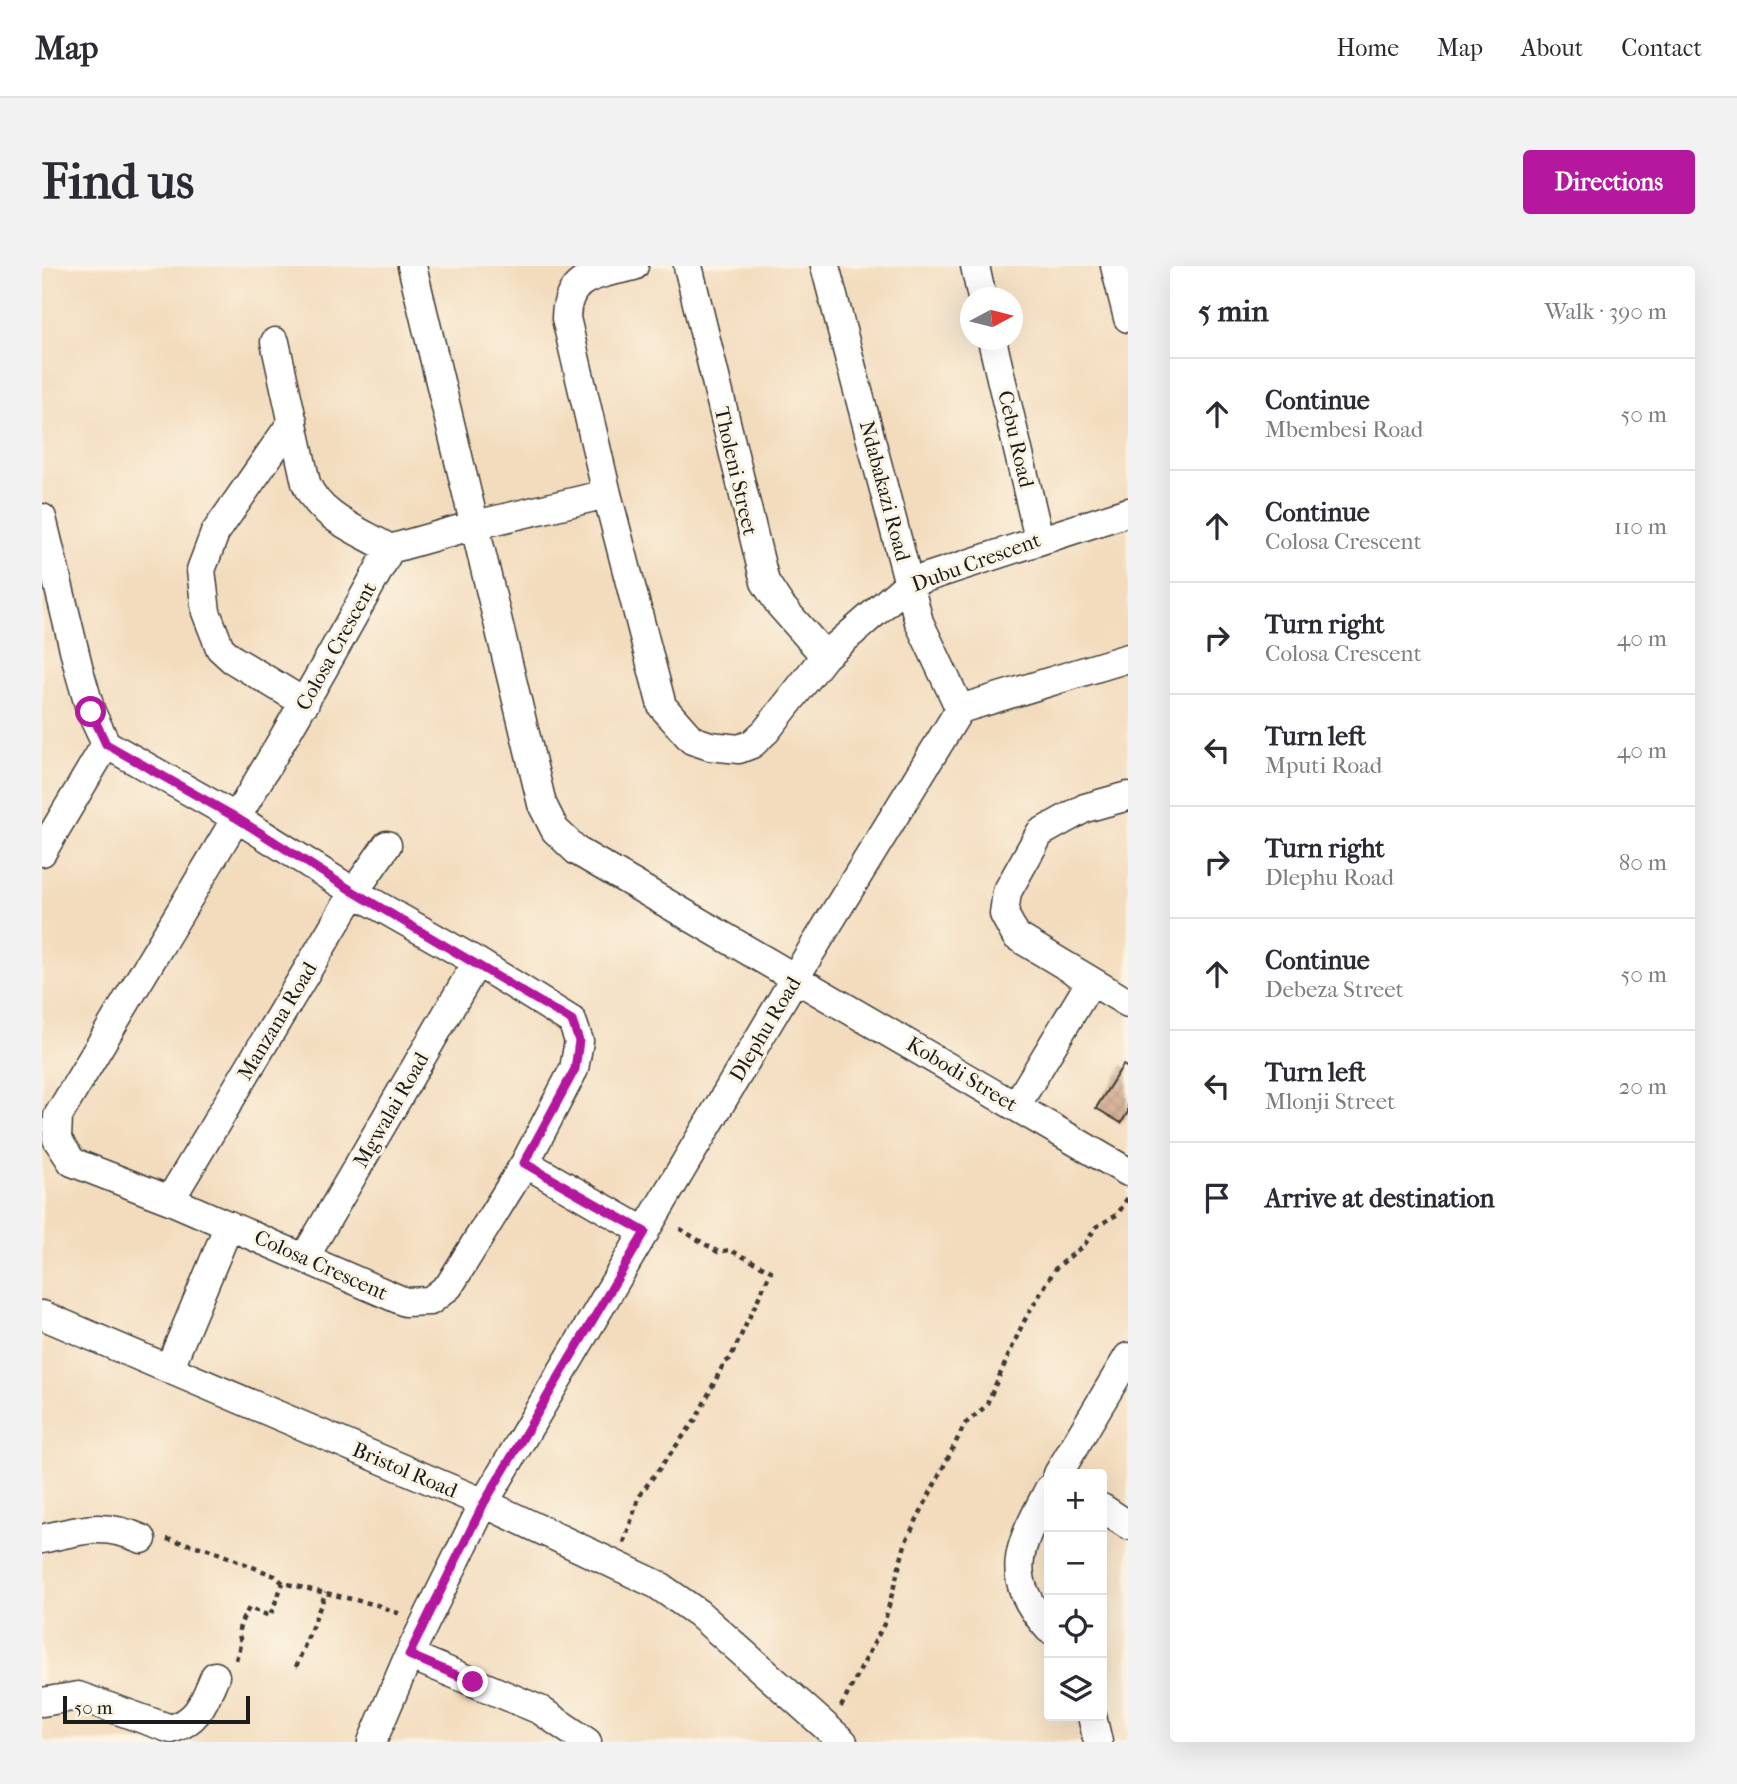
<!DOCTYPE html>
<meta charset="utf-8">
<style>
body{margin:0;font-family:"IM FELL French Canon",serif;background:#f2f2f3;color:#2b2b33}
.controls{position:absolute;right:21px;bottom:21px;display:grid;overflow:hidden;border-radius:7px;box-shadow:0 7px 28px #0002}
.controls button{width:63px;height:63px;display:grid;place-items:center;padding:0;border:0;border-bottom:2px solid #e1e1e2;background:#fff;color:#2b2b33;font:35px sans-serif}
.compass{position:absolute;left:918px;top:21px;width:63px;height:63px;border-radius:50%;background:#fff;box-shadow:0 7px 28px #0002;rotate:83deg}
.scale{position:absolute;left:21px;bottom:18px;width:187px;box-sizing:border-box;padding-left:7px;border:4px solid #1c1c1c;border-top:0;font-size:19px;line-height:24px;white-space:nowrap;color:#1c1c1c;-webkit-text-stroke:5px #fcf5e5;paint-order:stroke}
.stop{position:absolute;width:21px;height:21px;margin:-16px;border:5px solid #b5179e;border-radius:50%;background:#fff}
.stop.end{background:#b5179e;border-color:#fff;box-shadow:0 2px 7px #0008}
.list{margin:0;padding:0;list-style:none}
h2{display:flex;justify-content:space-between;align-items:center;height:91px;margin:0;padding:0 28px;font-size:30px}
h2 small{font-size:23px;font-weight:400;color:#7c7c81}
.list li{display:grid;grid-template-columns:46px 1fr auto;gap:21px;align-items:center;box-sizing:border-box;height:112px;padding:0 28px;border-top:2px solid #e1e1e2}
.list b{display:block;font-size:26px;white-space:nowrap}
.list p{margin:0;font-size:23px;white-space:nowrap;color:#7c7c81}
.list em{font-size:23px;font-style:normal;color:#7c7c81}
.icon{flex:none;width:38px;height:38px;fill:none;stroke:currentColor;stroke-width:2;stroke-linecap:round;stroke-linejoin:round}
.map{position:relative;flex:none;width:1086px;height:1476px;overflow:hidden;border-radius:7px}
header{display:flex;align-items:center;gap:42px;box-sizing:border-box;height:98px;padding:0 35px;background:#fff;border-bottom:2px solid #e1e1e2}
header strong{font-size:33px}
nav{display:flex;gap:38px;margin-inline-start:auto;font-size:24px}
.intro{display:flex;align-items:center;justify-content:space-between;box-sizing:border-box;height:168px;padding:0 42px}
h1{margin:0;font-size:49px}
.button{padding:18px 32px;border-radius:7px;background:#b5179e;color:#fff;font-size:24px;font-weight:700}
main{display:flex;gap:42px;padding:0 42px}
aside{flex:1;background:#fff;border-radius:7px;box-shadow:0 7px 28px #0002}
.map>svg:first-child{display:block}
.building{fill:url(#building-cross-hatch)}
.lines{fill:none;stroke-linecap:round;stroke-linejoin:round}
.minor-casing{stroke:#3c3934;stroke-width:31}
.path{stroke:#3c3934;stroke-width:4.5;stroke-dasharray:5 5;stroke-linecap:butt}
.minor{stroke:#fff;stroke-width:28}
.route{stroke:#b5179e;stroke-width:9}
.labels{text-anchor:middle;stroke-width:6;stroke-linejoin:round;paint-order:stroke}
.street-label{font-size:21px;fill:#1c1c1c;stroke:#fcf5e5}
</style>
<header>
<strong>Map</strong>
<nav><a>Home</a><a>Map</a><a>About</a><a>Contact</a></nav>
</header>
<div class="intro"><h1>Find us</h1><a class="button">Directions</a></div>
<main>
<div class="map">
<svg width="1086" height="1476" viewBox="0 0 1086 1476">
<defs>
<pattern id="building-cross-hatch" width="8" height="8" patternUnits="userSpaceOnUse" patternTransform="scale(1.75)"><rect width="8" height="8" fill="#c89a7a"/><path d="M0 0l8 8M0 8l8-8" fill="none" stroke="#a27d63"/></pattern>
</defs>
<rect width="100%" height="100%" fill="#fcf5e5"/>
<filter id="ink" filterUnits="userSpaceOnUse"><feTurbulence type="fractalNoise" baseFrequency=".0143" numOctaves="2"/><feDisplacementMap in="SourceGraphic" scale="14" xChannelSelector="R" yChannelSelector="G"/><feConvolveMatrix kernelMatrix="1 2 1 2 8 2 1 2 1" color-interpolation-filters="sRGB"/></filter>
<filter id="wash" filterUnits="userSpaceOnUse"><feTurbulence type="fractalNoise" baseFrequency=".00686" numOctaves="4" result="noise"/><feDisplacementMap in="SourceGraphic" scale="28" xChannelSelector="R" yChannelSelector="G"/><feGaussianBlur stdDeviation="1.57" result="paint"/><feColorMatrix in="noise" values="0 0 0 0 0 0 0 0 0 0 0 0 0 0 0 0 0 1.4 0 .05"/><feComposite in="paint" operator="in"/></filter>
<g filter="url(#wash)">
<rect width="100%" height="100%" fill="#f3dcbd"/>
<g id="blocks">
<path class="building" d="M1081,799L1086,802V846L1079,857L1054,842Z"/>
</g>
</g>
<g filter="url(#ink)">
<use href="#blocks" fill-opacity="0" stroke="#3c3934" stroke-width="2"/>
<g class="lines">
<g class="minor-casing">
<path id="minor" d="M370,0L500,538L513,564L535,585L1086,906
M592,0C557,9 525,8 524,52L565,228L620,440L650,474L668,480L697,483L710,478L724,465L783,390L867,317L1086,246
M646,0L723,316L738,339L783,390
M783,0L877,356L918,443
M933,0L940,32
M1073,0L1086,52
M950,74L997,273
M233,76L264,217C277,251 318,265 348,283
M251,155L173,267L159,304L164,346L178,382L190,393L263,437
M0,252L38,408L49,446L64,478L193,551L312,626L435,696L530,755L537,775L532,803L483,897L407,1020L388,1035L363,1036L128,934L30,896L15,873L16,850C128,661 244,475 348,283L433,259L565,228
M1086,530L1043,542L998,567L965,626L962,648L974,670L1086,737
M0,586L64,478
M974,840L1049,715
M483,897L603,966
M128,934L312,626L345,579
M263,991L435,696
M0,1049L442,1237L614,1318L656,1347L801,1476
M127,1103L187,959
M1016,1208L1086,1091
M1007,1223C977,1281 959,1309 1007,1363
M1060,1242L1086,1259
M0,1273C40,1264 61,1256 100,1273
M367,1389L498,1444L545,1476
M0,1436L36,1430L129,1463C157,1455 162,1435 173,1410
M1050,1450L1056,1476
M330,1476L367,1389L442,1237L754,710L918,443L1086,392"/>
</g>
<path class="path" d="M125,1273L166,1283L233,1310L241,1317L335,1339L361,1349
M582,1277L597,1230L654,1153L682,1097L688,1093L729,1005L688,984L676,986L635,961
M194,1394L199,1375C193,1363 201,1353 207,1342L228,1350L241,1317
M254,1401L284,1326
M799,1441L842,1358L864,1275L923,1158L944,1140L981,1057L1013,1003L1043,978L1054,961L1076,948L1086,931"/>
<use href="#minor" class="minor"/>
</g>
</g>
<g class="lines" filter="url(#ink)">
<path class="route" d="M49,446L64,478L193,551L312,626L530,755L537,775L533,803L482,897L603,966L442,1237L367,1389L431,1416"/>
</g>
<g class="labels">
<g class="street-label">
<text transform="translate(974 173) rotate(77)" y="7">Cebu Road</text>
<text transform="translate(694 205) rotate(77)" y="7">Tholeni Street</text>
<text transform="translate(843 225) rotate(75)" y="7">Ndabakazi Road</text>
<text transform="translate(934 296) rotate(-20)" y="7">Dubu Crescent</text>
<text transform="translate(294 380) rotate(-61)" y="7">Colosa Crescent</text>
<text transform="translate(235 755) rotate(-59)" y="7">Manzana Road</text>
<text transform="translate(723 763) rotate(-59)" y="7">Dlephu Road</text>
<text transform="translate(920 808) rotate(31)" y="7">Kobodi Street</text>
<text transform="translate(349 844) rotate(-60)" y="7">Mgwalai Road</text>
<text transform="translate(279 999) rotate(24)" y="7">Colosa Crescent</text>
<text transform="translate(363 1204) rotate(23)" y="7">Bristol Road</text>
</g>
</g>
</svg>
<div class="controls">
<button>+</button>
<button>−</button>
<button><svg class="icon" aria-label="locate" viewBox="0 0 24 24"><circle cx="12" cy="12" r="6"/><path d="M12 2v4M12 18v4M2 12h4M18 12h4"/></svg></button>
<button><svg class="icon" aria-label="layers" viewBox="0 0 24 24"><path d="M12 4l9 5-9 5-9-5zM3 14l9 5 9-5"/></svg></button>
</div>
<svg class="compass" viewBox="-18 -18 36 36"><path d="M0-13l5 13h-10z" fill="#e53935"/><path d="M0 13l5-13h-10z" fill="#7c7c81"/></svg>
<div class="scale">50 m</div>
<div class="stop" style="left:49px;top:446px"></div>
<div class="stop end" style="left:431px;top:1416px"></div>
</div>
<aside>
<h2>5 min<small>Walk · 390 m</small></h2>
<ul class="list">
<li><svg class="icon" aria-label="ahead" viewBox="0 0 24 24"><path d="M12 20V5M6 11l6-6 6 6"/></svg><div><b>Continue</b><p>Mbembesi Road</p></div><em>50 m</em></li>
<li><svg class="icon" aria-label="ahead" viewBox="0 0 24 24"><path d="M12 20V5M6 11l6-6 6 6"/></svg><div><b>Continue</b><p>Colosa Crescent</p></div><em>110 m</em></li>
<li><svg class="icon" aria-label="right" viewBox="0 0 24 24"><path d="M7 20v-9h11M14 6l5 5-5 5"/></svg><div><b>Turn right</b><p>Colosa Crescent</p></div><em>40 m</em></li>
<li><svg class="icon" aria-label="left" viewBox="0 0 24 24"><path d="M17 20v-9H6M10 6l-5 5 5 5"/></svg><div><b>Turn left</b><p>Mputi Road</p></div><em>40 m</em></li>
<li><svg class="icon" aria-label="right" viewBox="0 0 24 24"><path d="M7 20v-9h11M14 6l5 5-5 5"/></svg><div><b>Turn right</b><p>Dlephu Road</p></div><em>80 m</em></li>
<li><svg class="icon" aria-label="ahead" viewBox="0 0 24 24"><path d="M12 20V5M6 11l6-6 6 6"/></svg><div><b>Continue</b><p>Debeza Street</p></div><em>50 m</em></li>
<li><svg class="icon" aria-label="left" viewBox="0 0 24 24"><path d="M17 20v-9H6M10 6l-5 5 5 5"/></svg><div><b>Turn left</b><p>Mlonji Street</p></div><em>20 m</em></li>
<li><svg class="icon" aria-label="arrive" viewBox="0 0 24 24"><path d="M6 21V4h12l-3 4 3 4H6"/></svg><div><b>Arrive at destination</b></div></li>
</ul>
</aside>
</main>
